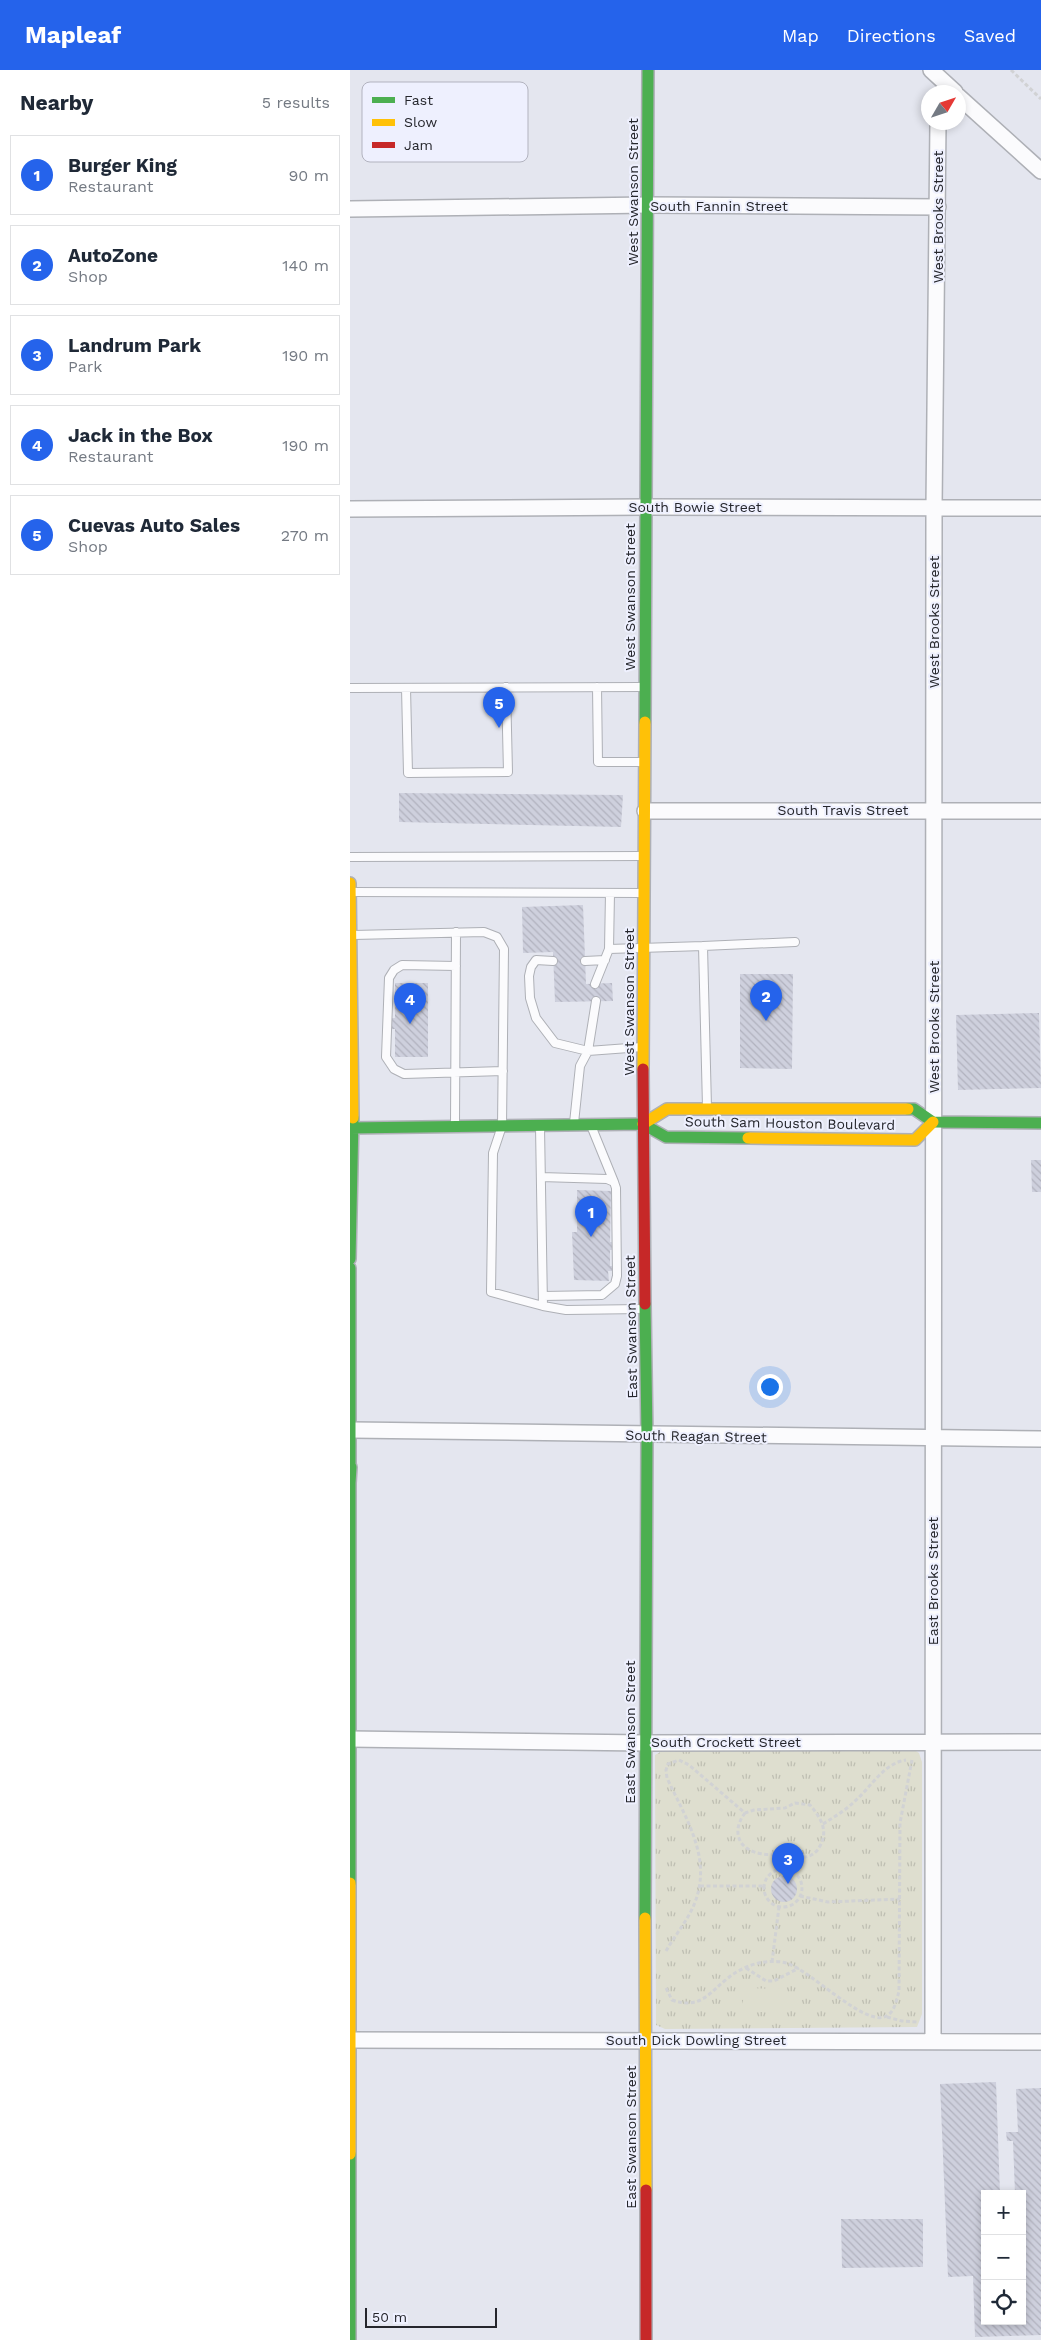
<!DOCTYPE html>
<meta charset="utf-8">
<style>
body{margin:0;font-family:"Work Sans",sans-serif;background:#f2f2f3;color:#1f2937}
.controls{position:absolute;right:15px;bottom:15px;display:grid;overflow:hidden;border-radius:0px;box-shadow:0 2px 8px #0003}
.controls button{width:45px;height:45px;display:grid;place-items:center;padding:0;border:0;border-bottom:1px solid #e0e1e3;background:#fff;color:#1f2937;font:25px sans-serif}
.compass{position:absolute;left:571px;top:15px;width:45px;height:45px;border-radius:50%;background:#fff;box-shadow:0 2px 8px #0003;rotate:51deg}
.scale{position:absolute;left:15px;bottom:12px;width:132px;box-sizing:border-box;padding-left:5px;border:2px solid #25262c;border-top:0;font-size:14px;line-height:18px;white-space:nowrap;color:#25262c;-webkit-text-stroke:4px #eef0fe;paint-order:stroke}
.you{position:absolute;left:419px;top:1316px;width:18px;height:18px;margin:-12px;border:4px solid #fff;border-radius:50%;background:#1a73e8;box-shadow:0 0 0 8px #1a73e833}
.badge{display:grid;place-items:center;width:32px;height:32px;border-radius:50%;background:#2563eb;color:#fff;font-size:16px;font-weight:700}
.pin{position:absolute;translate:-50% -41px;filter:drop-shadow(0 1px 2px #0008)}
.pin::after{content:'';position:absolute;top:26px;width:18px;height:15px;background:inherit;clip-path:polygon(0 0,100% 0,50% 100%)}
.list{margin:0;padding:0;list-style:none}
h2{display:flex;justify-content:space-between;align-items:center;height:65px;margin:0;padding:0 20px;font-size:21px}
h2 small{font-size:16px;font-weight:400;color:#747a83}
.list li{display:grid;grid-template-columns:32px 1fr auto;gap:15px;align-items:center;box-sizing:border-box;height:80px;margin:0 10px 10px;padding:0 10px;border:1px solid #e0e1e3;border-radius:0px}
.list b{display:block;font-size:19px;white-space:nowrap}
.list p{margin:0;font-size:16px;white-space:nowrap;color:#747a83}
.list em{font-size:16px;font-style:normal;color:#747a83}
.icon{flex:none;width:28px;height:28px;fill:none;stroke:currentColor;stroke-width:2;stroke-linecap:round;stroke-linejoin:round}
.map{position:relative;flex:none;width:691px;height:2270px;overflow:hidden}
header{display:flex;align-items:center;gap:30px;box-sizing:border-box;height:70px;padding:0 25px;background:#2563eb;color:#fff}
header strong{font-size:24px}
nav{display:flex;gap:28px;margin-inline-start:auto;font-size:18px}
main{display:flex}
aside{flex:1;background:#fff}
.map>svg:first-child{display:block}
.grass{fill:url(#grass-tufts)}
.pitch{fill:#dedecf}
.building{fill:url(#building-back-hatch)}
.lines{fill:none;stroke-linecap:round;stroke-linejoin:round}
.lane-casing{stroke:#aeb0b6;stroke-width:10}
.street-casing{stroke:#aeb0b6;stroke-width:18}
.fast-casing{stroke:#aeb0b6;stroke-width:14}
.slow-casing{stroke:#aeb0b6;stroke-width:14}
.jam-casing{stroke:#aeb0b6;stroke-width:14}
.path{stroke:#d1d2d4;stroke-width:3;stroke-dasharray:4 2.5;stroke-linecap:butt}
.lane{stroke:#fbfbfd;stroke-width:8}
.street{stroke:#fbfbfd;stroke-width:15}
.fast{stroke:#4caf50;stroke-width:11}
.slow{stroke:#ffc107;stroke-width:11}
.jam{stroke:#c62828;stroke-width:11}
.labels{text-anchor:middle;stroke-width:4;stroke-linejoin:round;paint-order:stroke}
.street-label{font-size:14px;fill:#25262c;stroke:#eef0fe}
.key{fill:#eef0fe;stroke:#b2b3bf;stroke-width:1}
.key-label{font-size:14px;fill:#25262c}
</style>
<header>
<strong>Mapleaf</strong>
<nav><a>Map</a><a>Directions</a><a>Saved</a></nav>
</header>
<main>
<aside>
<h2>Nearby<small>5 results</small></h2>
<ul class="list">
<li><span class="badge">1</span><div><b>Burger King</b><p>Restaurant</p></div><em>90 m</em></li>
<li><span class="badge">2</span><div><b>AutoZone</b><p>Shop</p></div><em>140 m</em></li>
<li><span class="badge">3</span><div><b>Landrum Park</b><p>Park</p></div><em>190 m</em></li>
<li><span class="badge">4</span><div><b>Jack in the Box</b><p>Restaurant</p></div><em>190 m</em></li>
<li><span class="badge">5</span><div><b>Cuevas Auto Sales</b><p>Shop</p></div><em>270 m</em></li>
</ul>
</aside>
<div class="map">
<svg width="691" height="2270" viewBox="0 0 691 2270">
<defs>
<pattern id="grass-tufts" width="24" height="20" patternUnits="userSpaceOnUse" patternTransform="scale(1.25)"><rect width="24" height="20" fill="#dedecf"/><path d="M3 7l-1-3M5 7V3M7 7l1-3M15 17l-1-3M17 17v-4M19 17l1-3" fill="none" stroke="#bebeb2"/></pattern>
<pattern id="building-back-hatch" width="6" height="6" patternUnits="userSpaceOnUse" patternTransform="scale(1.25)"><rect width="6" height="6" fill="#ced0dd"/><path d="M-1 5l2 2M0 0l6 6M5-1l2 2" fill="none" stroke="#b1b2be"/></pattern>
</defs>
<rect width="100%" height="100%" fill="#e4e6ef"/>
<path class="grass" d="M312,1681H566L569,1683L572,1692V1944L567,1957L315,1959L306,1955L305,1685Z"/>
<path class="pitch" d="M393,1918L435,1919V1942H393Z"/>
<path class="building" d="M49,723L273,725L271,757L49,752Z
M233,835L236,914L262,913L263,931L205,932L203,882L173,883L172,837Z
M390,904H443L442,999L390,998Z
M45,913H78V987H45V959H42V948H45Z
M689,943L691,1018L608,1020L606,945Z
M681,1090H691V1122H682Z
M227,1120L261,1121L260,1172H264V1180H260V1196H263V1201H258L259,1211L224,1210L222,1162H227Z
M421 1819a13 13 0 1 1 26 0a13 13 0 1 1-26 0Z
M646,2012L650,2124H635V2251H672V2124H665L663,2071H657L656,2062H668L666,2019L691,2018V2265L625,2267L623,2206L598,2207L590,2014Z
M491,2149H573V2197L492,2198Z"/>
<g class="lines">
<g class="lane-casing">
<path id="lane" d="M247,617L248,692H293
M0,618L293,617
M56,618L58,703L158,702L156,617
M0,787L293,786
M2,822L293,823
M3,865L134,862L147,867L154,879L152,1056L143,1083L141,1222L193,1236
M353,876L445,872
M259,879L353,876L357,1037
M203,891L186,890L181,897L179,906L180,928L186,948L205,973L238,981L292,977
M235,891L255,890
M106,896L52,895L44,900L39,908L36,987L44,999L54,1004L153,1001
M245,914L259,879L260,823
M224,1053L230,996L238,981L246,931
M105,1055L106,862
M190,1057L193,1236L216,1240L293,1239
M242,1058L264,1112
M191,1107L257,1109L264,1112L266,1118L267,1206L265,1214L252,1225L193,1226"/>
</g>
<g class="street-casing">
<path id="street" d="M581,0L605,22
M608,26L691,101
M0,139L299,135L588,137
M0,439L295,437L691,438
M295,741H691
M2,1360L691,1369
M0,1669L295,1673L691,1672
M0,1970L691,1972
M583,1971L584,438L588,52"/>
</g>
<g class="fast-casing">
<path id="fast" d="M295,652L298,0
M558,1039H564L583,1052L691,1053
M0,1058L293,1054L316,1067L398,1068
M0,1189L3,1048
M0,1198V1813
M0,1413L1,1397
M295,1848L297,1365L295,1234
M0,2084V2270"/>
</g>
<g class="slow-casing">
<path id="slow" d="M0,813L3,1048
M293,999L295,652
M293,1054L317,1039H558
M398,1068L565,1070L583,1052
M0,1813V2084
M295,1848L296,2120"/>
</g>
<g class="jam-casing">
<path id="jam" d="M293,999L295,1234
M296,2120V2270"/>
</g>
<path class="path" d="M661,0L691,29
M473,1754C484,1747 496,1740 505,1731C521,1717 534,1693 556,1690
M414 1818a19 19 0 1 1 38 0a19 19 0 1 1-38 0Z
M436,1800L440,1785
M350,1816H415
M450,1826L478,1832L550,1829
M316,1881C323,1869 332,1857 339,1845C367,1795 338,1753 317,1708L316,1700L318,1694L329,1690L339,1695L395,1743L404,1740L435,1738L445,1733L460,1735C470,1747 479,1760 470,1776C467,1782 462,1786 455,1787C448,1788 440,1785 432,1785C426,1784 419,1785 413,1784C388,1781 381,1761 395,1743
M422,1892L429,1837
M396,1898L416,1911H424L449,1898
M316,1918L322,1930C350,1940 359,1923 378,1908C394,1895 417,1888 436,1893C460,1899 518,1961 538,1945C545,1940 547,1929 549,1921L550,1753L562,1690
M537,1947L552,1951L567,1952"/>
<use href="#lane" class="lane"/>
<use href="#street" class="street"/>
<use href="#fast" class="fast"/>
<use href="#slow" class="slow"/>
<use href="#jam" class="jam"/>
</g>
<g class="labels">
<g class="street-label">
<text transform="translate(283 122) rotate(-90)" y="5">West Swanson Street</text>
<text x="369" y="141">South Fannin Street</text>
<text transform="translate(588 147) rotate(-90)" y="5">West Brooks Street</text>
<text x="345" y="442">South Bowie Street</text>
<text transform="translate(280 527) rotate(-90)" y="5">West Swanson Street</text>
<text transform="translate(584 552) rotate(-90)" y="5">West Brooks Street</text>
<text x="493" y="745">South Travis Street</text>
<text transform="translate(279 932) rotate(-90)" y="5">West Swanson Street</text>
<text transform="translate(584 957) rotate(-90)" y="5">West Brooks Street</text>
<text transform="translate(440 1053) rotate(1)" y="5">South Sam Houston Boulevard</text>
<text transform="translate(281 1257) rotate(-91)" y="5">East Swanson Street</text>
<text transform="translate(346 1366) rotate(1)" y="5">South Reagan Street</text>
<text transform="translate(583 1511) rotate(-90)" y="5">East Brooks Street</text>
<text transform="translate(280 1662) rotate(-90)" y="5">East Swanson Street</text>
<text x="376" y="1677">South Crockett Street</text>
<text x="346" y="1975">South Dick Dowling Street</text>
<text transform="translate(281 2067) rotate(-90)" y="5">East Swanson Street</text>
</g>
</g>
<rect x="12" y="12" width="166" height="80" rx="8" class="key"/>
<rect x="22" y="27" width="23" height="6" fill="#4caf50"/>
<rect x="22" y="49" width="23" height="7" fill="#ffc107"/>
<rect x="22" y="72" width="23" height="6" fill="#c62828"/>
<g class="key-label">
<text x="54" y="35">Fast</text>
<text x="54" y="57">Slow</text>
<text x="54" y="80">Jam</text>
</g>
</svg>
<div class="controls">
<button>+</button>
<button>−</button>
<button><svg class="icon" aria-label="locate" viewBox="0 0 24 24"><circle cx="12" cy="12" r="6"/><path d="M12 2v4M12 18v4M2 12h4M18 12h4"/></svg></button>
</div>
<svg class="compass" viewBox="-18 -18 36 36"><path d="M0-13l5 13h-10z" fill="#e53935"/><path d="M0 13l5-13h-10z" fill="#747a83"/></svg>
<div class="scale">50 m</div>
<div class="you"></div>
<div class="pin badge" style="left:241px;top:1167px">1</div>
<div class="pin badge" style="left:416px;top:951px">2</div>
<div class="pin badge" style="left:438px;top:1814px">3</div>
<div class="pin badge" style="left:60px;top:954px">4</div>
<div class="pin badge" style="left:149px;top:658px">5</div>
</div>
</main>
